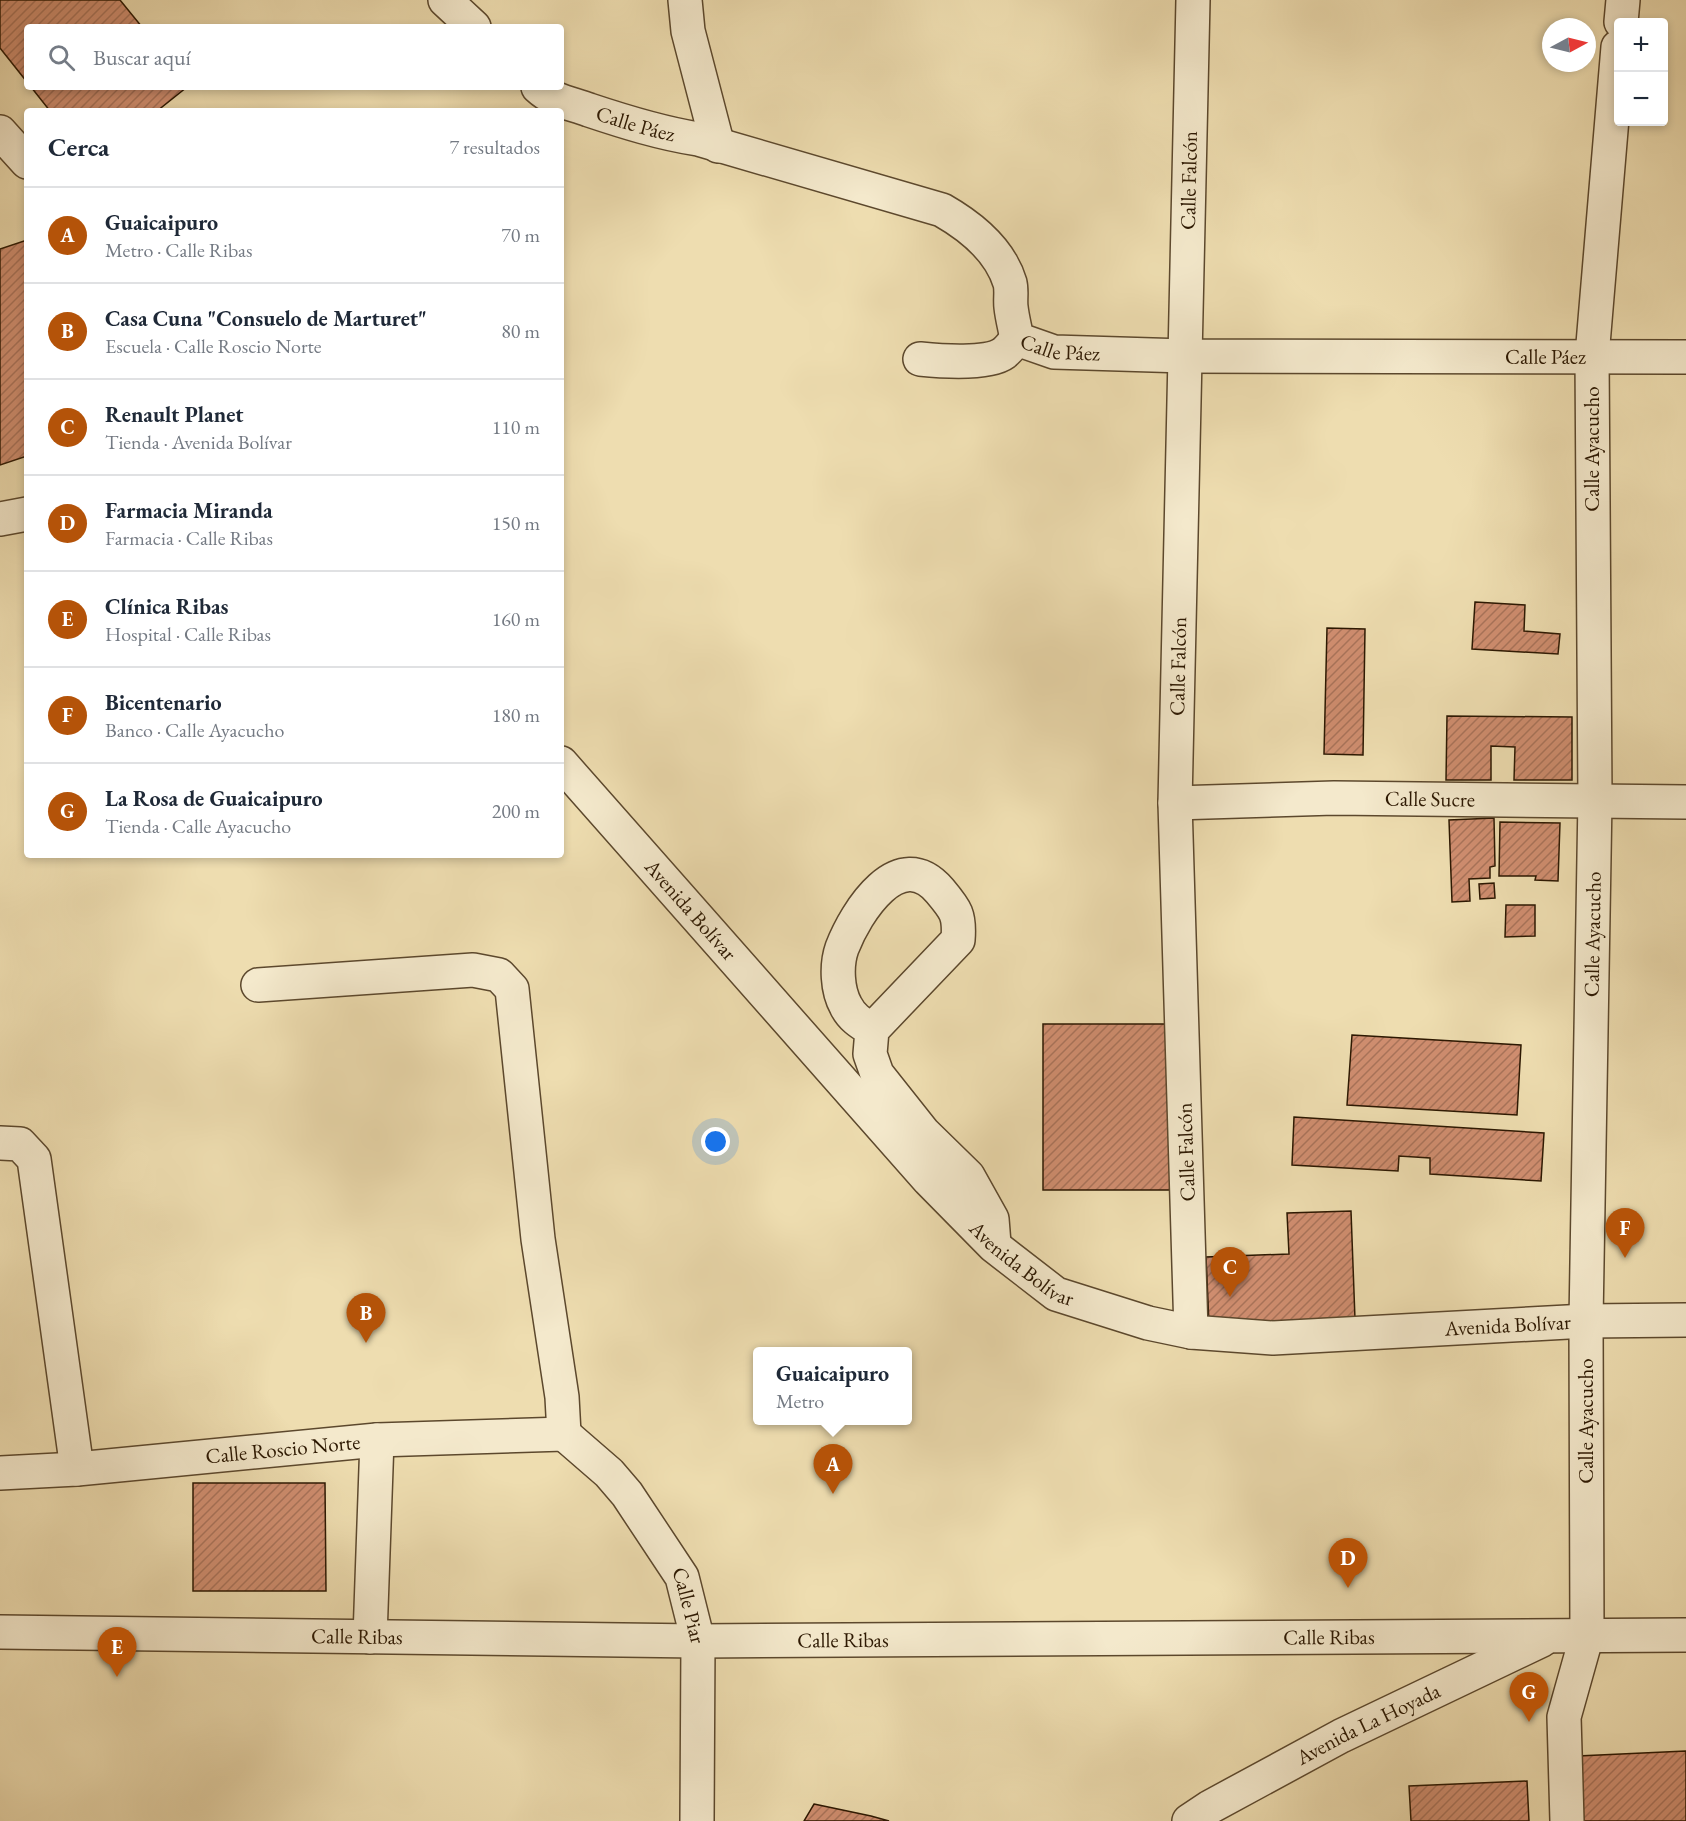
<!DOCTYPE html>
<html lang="es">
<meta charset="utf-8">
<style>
body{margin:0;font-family:"EB Garamond",serif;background:#f6f6f7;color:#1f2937}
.controls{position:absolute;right:18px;top:18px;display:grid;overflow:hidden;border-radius:6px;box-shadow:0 3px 9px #0003}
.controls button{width:54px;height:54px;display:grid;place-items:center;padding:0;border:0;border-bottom:2px solid #e0e1e3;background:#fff;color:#1f2937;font:30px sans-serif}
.compass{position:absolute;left:1542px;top:18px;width:54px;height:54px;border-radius:50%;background:#fff;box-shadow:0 3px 9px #0003;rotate:83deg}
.you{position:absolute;left:716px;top:1142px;width:21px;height:21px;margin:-15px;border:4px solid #fff;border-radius:50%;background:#1a73e8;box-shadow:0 0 0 9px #1a73e833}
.badge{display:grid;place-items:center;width:39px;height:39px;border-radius:50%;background:#b45309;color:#fff;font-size:20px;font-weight:700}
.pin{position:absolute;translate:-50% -50px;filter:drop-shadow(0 2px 3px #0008)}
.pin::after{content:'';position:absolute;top:32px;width:21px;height:18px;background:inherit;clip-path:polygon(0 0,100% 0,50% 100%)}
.popup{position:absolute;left:753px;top:1347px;width:159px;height:78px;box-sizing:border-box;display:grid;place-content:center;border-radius:6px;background:#fff;filter:drop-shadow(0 2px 4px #0005);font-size:20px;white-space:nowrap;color:#747a83}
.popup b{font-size:22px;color:#1f2937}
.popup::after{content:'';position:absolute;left:50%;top:100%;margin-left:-12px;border:12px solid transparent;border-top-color:#fff}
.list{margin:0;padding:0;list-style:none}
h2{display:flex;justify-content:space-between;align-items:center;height:78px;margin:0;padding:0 24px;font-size:26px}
h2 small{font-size:20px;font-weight:400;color:#747a83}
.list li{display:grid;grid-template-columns:39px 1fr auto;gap:18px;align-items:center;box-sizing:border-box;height:96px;padding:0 24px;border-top:2px solid #e0e1e3}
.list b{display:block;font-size:22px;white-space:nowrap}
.list p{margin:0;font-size:20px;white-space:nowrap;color:#747a83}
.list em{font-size:20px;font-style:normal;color:#747a83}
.icon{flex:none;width:33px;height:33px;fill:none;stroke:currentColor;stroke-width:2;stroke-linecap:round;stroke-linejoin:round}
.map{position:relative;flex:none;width:1686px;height:1821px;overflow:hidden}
.search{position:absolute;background:#fff;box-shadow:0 3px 9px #0003;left:24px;top:24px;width:540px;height:66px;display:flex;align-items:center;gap:15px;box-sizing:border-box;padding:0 21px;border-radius:6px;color:#747a83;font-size:22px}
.panel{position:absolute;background:#fff;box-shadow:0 3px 9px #0003;left:24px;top:108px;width:540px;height:750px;border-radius:6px}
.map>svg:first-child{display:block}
.building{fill:url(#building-hatch);stroke:#2b1701;stroke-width:1.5}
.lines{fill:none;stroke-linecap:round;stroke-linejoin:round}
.minor-casing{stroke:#5c482d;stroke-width:36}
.minor{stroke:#f4e9cc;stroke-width:33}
.labels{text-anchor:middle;stroke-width:4.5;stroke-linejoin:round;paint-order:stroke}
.street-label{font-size:21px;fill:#2b1701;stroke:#f4e9cc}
</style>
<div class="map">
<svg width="1686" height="1821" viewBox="0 0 1686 1821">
<defs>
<pattern id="building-hatch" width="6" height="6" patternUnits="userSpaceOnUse" patternTransform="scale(1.5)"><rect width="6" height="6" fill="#d08e70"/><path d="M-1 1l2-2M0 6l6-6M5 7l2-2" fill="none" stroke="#a9735a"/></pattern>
</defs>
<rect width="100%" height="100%" fill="#eeddb0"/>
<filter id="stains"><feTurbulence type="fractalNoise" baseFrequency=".00333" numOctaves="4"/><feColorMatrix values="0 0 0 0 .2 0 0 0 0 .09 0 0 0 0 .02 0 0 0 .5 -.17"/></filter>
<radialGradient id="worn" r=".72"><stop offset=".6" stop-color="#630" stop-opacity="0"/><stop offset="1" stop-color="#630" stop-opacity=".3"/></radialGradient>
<path class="building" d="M0,0H120L142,27H27V82L0,48Z
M31,87H187L157,111H50Z
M27,240V456L0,465V249Z
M1475,602L1525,605L1524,631L1560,634L1558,654L1472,649Z
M1327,628L1365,629L1363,755L1324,754Z
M1447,716L1572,717V780H1514L1515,747L1491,746V780H1446Z
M1494,818L1495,866L1490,867V878L1469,879L1470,901L1452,902L1449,820Z
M1500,822L1560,823L1558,881L1535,880L1536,876H1499Z
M1494,883L1495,898L1480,899L1479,884Z
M1506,905H1535V936L1505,937Z
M1043,1024H1170V1190H1043Z
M1352,1035L1521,1045L1517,1115L1347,1105Z
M1294,1117L1544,1133L1541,1181L1430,1174V1158L1399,1156L1398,1171L1292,1165Z
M1351,1211L1355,1319L1209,1325L1206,1257L1289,1254L1287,1213Z
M193,1483H325L326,1591H193Z
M1686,1751V1821H1582L1578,1756Z
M1527,1781L1529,1821H1411L1409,1786Z
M814,1804L871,1816L889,1821H804Z"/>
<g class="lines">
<g class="minor-casing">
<g id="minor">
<path d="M445,0L474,27"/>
<path d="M685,0L688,31L718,146"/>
<path d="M1621,22L1623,0"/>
<path id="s1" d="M538,87C553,101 570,103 589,110C625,122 660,133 698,139L942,210C970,226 1000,250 1010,283C1012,291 1010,299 1011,307C1012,317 1015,328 1017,339L1054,352L1185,356L1686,357"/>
<path d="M0,132L27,162"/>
<path d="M920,359C940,361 988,365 1004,353C1009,349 1013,343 1017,339"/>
<path d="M0,519L27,514"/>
<path id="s2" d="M561,763L929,1180L994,1246L1056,1294L1148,1323L1191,1332L1273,1338L1586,1321L1686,1320"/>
<path id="s3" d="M1175,803L1334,798L1686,802"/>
<path d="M258,985L473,970L499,975L512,989L538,1239L562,1397L564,1434"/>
<path d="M872,1030C861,1023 852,1018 846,1006C837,990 836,965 842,948C856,912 899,843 940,891C956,910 960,915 958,940L872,1030L870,1054L877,1074L923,1132L968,1176L992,1219L994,1244"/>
<path d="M0,1143L20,1144L34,1159L77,1469"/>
<path id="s4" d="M1191,1332L1175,803L1193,0"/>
<path id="s5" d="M564,1434L609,1473L627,1494L682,1577L698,1641L697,1821"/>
<path id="s6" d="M0,1473L77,1469L377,1440L564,1434"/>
<path id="s7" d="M0,1632L698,1641L1686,1635"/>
<path d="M370,1637L377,1440"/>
<path id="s8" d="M1189,1821L1210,1807L1341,1736L1542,1640"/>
<path id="s9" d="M1567,1821L1564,1717L1587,1635L1586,1321L1595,799L1592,356L1618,47"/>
</g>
</g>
<use href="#minor" class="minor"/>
</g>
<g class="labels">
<g class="street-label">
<text dy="7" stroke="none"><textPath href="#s1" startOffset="105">Calle Páez</textPath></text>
<text dy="7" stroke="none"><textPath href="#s4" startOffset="1152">Calle Falcón</textPath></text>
<text dy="7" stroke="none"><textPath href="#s1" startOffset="627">Calle Páez</textPath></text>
<text dy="7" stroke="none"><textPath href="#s1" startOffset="1113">Calle Páez</textPath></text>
<text transform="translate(1592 449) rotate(-90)" y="7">Calle Ayacucho</text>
<text dy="7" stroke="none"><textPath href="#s4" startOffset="666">Calle Falcón</textPath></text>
<text dy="7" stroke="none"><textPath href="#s3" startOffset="255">Calle Sucre</textPath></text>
<text dy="7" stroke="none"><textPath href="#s2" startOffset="196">Avenida Bolívar</textPath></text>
<text dy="7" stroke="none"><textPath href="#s9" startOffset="890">Calle Ayacucho</textPath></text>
<text transform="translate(1186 1152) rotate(-92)" y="7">Calle Falcón</text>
<text dy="7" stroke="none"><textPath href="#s2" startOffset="682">Avenida Bolívar</textPath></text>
<text dy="7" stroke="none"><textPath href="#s2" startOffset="1185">Avenida Bolívar</textPath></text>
<text transform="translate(1586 1421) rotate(-90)" y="7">Calle Ayacucho</text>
<text dy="7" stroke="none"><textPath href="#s6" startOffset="284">Calle Roscio Norte</textPath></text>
<text dy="7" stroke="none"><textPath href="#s5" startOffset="216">Calle Piar</textPath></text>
<text dy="7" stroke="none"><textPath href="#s7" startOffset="357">Calle Ribas</textPath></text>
<text dy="7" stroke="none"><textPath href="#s7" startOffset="1329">Calle Ribas</textPath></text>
<text dy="7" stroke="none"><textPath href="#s7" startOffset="843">Calle Ribas</textPath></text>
<text dy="7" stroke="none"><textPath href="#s8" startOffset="204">Avenida La Hoyada</textPath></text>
</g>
</g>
<rect width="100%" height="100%" filter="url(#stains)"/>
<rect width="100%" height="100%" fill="url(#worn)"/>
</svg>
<div class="controls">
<button>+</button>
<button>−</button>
</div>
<svg class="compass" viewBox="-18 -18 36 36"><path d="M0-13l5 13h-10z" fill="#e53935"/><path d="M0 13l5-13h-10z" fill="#747a83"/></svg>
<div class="you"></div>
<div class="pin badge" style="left:833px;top:1494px">A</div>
<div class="popup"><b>Guaicaipuro</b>Metro</div>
<div class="pin badge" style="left:366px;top:1343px">B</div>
<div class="pin badge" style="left:1230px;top:1297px">C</div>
<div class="pin badge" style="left:1348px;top:1588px">D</div>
<div class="pin badge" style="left:117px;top:1677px">E</div>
<div class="pin badge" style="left:1625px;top:1258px">F</div>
<div class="pin badge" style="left:1529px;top:1722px">G</div>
<div class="search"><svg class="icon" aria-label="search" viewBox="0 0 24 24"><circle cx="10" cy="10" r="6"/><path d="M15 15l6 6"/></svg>Buscar aquí</div>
<section class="panel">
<h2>Cerca<small>7 resultados</small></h2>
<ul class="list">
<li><span class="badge">A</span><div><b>Guaicaipuro</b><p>Metro · Calle Ribas</p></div><em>70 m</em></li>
<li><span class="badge">B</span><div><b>Casa Cuna &quot;Consuelo de Marturet&quot;</b><p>Escuela · Calle Roscio Norte</p></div><em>80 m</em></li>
<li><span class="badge">C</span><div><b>Renault Planet</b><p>Tienda · Avenida Bolívar</p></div><em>110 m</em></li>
<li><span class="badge">D</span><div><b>Farmacia Miranda</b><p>Farmacia · Calle Ribas</p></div><em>150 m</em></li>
<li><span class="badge">E</span><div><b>Clínica Ribas</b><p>Hospital · Calle Ribas</p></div><em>160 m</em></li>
<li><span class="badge">F</span><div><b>Bicentenario</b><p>Banco · Calle Ayacucho</p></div><em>180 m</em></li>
<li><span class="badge">G</span><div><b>La Rosa de Guaicaipuro</b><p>Tienda · Calle Ayacucho</p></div><em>200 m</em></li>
</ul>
</section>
</div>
